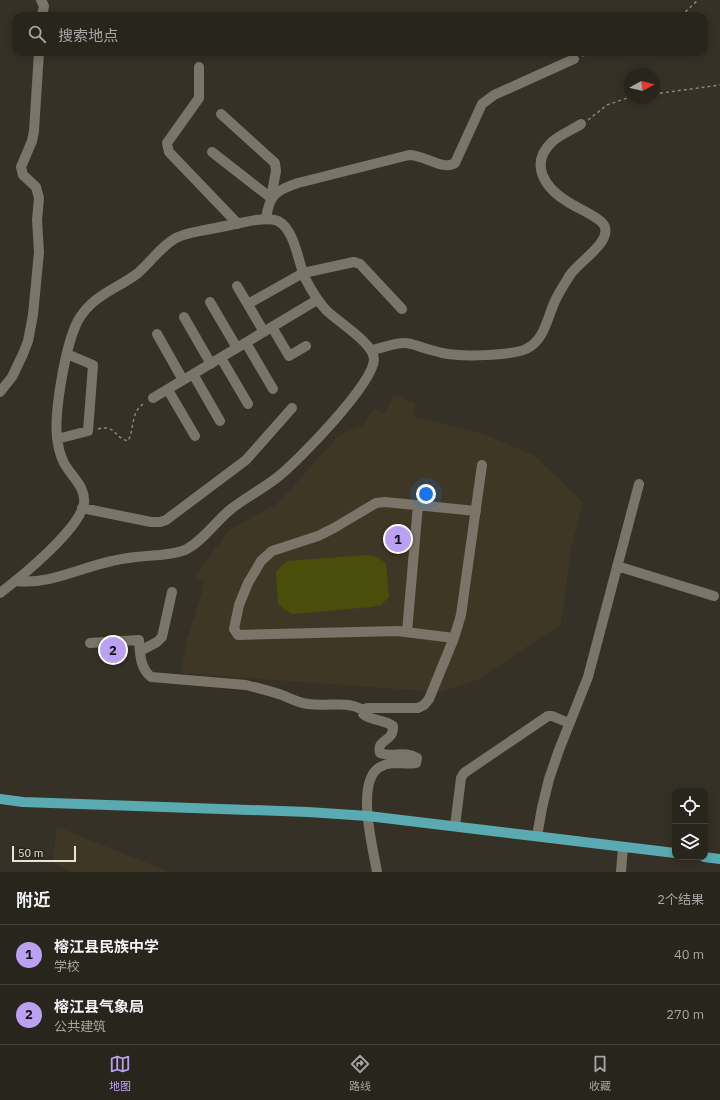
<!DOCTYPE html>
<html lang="zh">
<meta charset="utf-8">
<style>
body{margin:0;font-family:"IBM Plex Sans","Noto Sans SC",sans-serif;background:#302d25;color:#f1f3f6}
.controls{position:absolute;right:12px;bottom:12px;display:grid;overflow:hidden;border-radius:8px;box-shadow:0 2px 10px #0003}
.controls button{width:36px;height:36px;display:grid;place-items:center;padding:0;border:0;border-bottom:1px solid #44423b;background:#28251c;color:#f1f3f6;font:20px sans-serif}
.compass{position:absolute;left:624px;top:68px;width:36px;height:36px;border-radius:50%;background:#28251c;box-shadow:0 2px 10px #0003;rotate:82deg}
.scale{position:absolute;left:12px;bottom:10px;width:64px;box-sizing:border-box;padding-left:4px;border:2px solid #e7e4dc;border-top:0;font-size:11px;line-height:14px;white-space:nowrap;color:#e7e4dc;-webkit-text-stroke:3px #2c271c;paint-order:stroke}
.you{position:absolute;left:426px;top:494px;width:14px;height:14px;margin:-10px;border:3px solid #fff;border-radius:50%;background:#1a73e8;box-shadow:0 0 0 6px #1a73e833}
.badge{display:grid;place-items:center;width:26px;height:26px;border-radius:50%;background:#bca0f2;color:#111;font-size:13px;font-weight:700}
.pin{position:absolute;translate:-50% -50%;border:2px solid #fff;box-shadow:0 1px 4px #0006}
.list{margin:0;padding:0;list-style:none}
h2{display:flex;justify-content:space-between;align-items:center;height:52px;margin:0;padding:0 16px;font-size:17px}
h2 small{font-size:13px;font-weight:400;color:#a5a5a3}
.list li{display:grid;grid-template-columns:26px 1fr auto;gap:12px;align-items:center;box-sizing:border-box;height:60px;padding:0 16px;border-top:1px solid #44423b}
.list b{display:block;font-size:15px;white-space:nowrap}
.list p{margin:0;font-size:13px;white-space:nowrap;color:#a5a5a3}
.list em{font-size:13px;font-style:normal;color:#a5a5a3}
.icon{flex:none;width:22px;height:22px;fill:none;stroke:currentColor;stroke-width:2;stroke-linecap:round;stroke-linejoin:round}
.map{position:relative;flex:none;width:720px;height:872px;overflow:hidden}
.search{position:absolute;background:#28251c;box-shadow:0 2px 10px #0003;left:12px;right:12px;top:12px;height:44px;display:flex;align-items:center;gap:10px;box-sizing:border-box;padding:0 14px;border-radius:12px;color:#a5a5a3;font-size:15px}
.sheet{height:172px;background:#28251c}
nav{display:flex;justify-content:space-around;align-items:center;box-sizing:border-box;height:56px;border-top:1px solid #44423b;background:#28251c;font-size:11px;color:#a5a5a3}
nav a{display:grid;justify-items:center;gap:2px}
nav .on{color:#bca0f2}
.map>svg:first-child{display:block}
.built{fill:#3e3725}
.green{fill:#494e0b}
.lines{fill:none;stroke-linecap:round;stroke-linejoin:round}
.path{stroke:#8a867c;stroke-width:1.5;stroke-dasharray:3 3;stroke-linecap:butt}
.minor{stroke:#7a7568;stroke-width:10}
.major{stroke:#5aabb1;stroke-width:10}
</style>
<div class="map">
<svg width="720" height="872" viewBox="0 0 720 872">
<rect width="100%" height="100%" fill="#363126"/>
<path class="built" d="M394,395L415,404L414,417L484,434L535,456L583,503L571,548L561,624L477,680L439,692L181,673L187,639L205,582L195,576L229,530L278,503L340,434L361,427L374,409L384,413Z
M57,827L169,872H71L52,862Z"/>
<path class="green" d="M366,555L377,557L386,563L389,597L381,605L371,607L292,614L285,610L278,604L276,572L280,567L287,561Z"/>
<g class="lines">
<path class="path" d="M681,16L698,0
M582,56L596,52
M654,94L720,85
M588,120L607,105L630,97
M98,429C116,424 114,438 128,441C135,428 130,411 145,403"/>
<path class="minor" d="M41,0L44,6L42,16
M199,67V98L167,143L169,152L238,224
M212,152L271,198L276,171L275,163L221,114
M266,219C269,195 276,190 298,183L409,155C425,155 443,171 455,163L482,104L494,95L574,59
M237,286L264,332
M210,302L237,348
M248,304L303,273L354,262L360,264L402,309
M184,317L211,364
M272,327L289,356L306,346
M157,334L183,380
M246,343L273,389
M372,350C382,348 394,343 404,343C412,343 417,346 424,348C430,350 436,351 442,353C461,357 509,356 526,349C545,340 547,318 555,301C559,292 565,283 570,275C578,262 613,242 604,225C599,217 577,208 568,202C545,188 528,164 553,141C561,134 572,130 581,124
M221,358L248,404
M193,374L220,421
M168,390L195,436
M0,392L12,377L23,354L28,341L33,315L39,252L37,220L39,198L36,187L23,175L21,167L32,141L34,131L39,52
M153,398L317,300
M57,439L88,431L93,365L67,354
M82,508L151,522H160L166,520L246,460L292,408
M617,566L714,596
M0,593C21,577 80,529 84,503C86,487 71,476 64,463C60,455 58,447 57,437C54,412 65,351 75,327C78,319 84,311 90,305C104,291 123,285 138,273C151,262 161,246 176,238C185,233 196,232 205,230C222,227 239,223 256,220C263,219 271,218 278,221C295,230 298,262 305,278C311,290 317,300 326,310C338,322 375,344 374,360C372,385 299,460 279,476C263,489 246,497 231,509C216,521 202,542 185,550C177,553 169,554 160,555C144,556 128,557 112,561C79,568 50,585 15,581
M407,632L418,505
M454,638L397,631L238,635L234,629L239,605L248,583L261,561L272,551L318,536L334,528L376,503L385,502L476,511
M90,643L139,640C140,654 140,668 151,677L246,685C258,688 270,691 282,695C291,699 299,703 308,704C328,707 345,700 363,710
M140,651L157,642L162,637L172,592
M455,826L461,778L464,773L548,716H552L569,723
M537,836L542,808L549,779L559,750L588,677L639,484
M377,872C373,848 355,781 380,767C392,760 403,765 416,763L417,758C405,750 392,758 380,753C376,738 394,743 393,726C384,719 371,721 363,714V710L367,708H418L424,705L429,699L454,638L461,615L482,465
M621,872L623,847"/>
<path class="major" d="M0,799L23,802L308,812L368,816L675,853
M704,857L720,859"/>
</g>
</svg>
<div class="controls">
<button><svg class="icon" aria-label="locate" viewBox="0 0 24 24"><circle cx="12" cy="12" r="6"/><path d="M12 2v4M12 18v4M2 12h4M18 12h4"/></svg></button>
<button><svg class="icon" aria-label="layers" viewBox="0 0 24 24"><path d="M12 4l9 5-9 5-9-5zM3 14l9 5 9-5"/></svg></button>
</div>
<svg class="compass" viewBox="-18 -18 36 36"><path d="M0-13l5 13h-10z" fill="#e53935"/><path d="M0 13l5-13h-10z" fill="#a5a5a3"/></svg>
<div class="scale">50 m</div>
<div class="you"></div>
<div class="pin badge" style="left:398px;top:539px">1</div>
<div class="pin badge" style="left:113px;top:650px">2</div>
<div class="search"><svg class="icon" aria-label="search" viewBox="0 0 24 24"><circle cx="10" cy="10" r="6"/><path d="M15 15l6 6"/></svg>搜索地点</div>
</div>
<section class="sheet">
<h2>附近<small>2个结果</small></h2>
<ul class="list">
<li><span class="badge">1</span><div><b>榕江县民族中学</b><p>学校</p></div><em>40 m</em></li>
<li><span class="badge">2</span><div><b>榕江县气象局</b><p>公共建筑</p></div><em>270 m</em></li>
</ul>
</section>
<nav>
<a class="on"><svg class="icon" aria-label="map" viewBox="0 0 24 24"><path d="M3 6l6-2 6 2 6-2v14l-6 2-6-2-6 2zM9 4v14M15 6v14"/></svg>地图</a>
<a><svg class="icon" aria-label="directions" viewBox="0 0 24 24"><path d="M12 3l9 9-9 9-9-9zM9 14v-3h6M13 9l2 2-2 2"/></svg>路线</a>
<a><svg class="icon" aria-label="saved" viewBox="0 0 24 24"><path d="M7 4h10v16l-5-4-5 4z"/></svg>收藏</a>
</nav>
